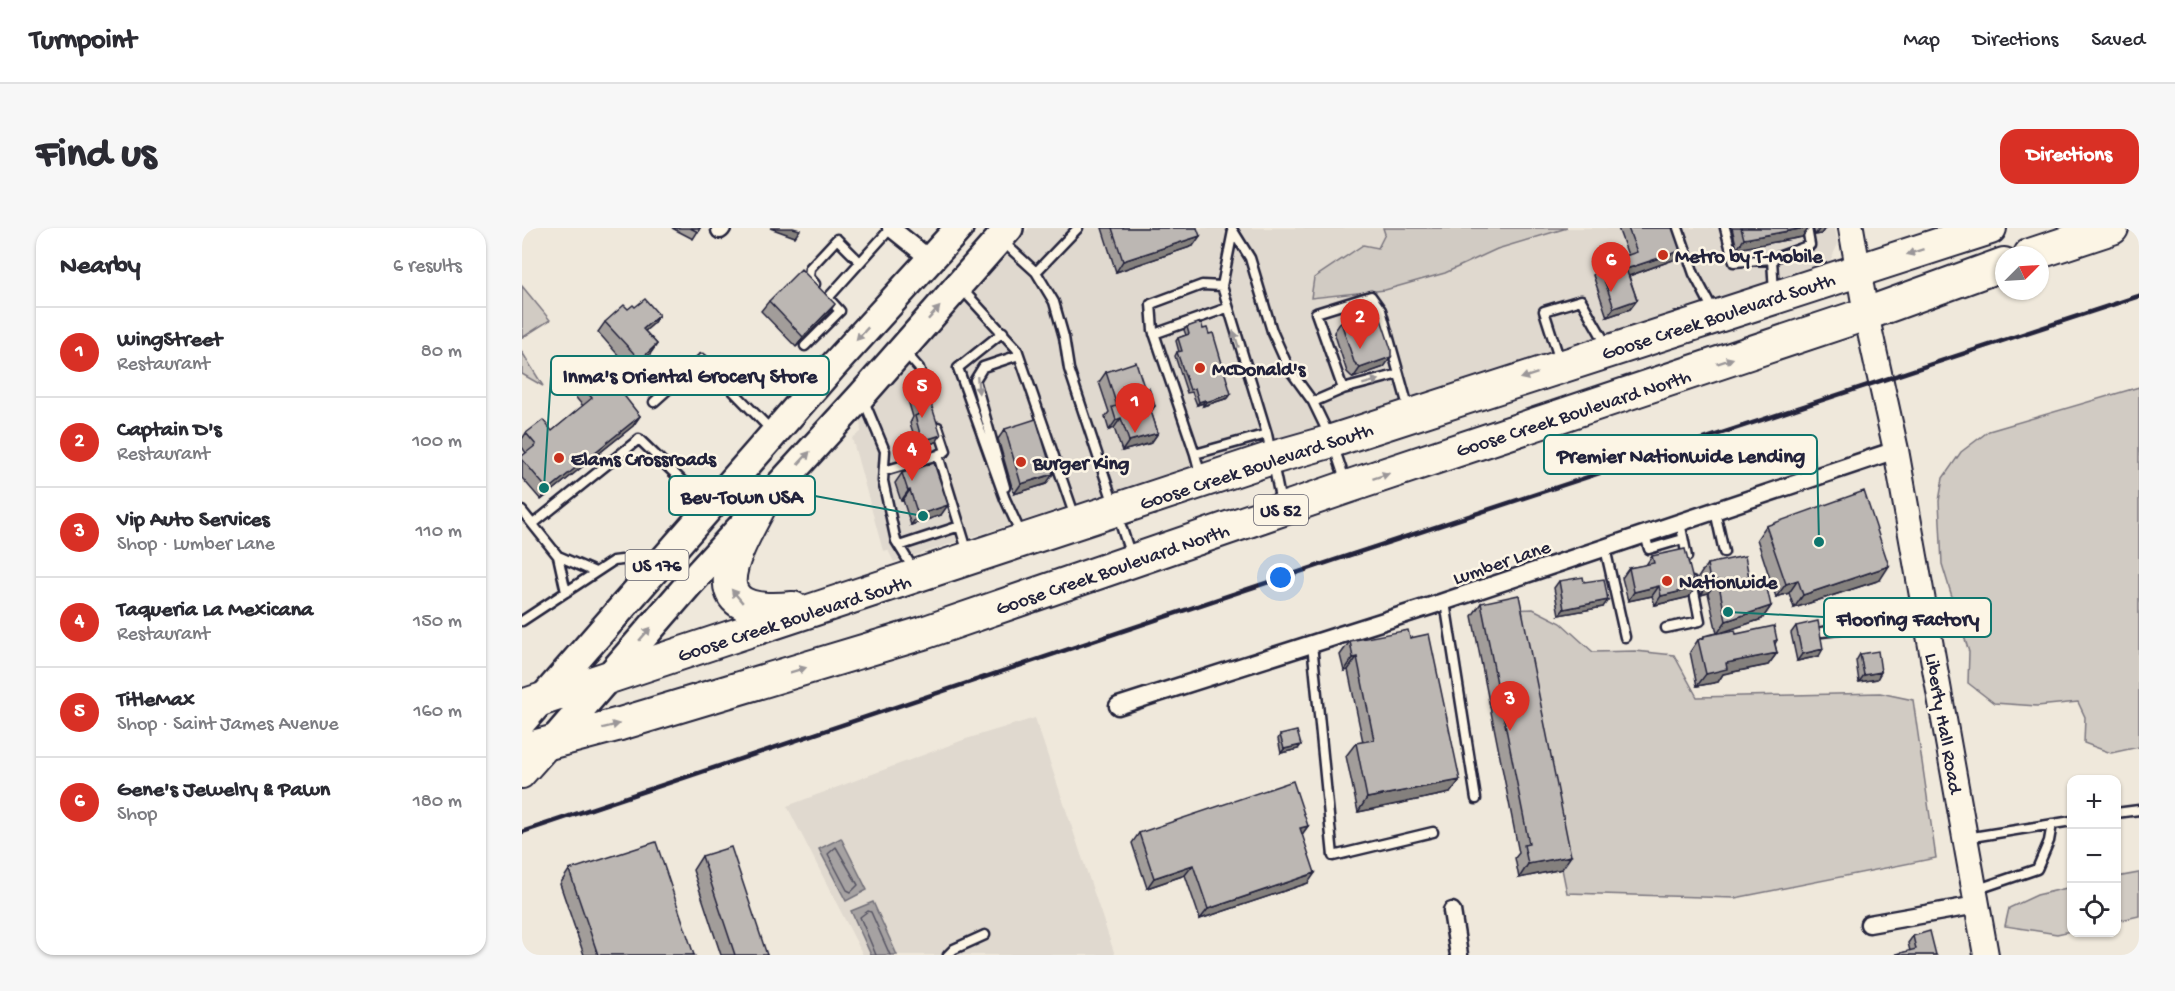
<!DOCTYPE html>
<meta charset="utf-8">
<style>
body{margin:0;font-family:"Gochi Hand",sans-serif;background:#f7f7f7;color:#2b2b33}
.controls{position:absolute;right:18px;bottom:18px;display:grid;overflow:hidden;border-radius:12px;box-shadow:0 2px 4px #0004}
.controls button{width:54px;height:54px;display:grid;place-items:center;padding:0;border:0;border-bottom:2px solid #e1e1e2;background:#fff;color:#2b2b33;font:30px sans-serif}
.compass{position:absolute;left:1473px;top:18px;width:54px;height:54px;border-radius:50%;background:#fff;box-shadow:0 2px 4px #0004;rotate:66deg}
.you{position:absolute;left:759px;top:350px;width:21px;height:21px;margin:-15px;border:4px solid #fff;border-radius:50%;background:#1a73e8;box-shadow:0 0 0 9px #1a73e833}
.badge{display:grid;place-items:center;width:39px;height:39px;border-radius:50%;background:#d93025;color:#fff;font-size:20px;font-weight:700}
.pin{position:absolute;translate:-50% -50px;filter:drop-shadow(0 2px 3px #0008)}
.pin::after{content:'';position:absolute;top:32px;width:21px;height:18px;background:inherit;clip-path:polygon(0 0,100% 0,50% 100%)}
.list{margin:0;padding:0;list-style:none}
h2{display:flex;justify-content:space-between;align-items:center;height:78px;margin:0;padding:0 24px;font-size:26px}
h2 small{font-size:20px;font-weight:400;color:#7c7c81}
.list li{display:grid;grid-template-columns:39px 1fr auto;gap:18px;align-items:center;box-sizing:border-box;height:90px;padding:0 24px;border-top:2px solid #e1e1e2}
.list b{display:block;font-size:22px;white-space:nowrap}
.list p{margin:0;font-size:20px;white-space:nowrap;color:#7c7c81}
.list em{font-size:20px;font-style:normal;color:#7c7c81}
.icon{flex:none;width:33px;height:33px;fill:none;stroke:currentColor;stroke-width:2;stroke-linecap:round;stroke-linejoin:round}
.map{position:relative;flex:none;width:1617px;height:727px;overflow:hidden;border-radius:18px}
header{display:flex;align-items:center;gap:36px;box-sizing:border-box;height:84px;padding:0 30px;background:#fff;border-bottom:2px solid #e1e1e2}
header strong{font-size:28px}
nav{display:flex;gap:33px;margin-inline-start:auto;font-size:21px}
.intro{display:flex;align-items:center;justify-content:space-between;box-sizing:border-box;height:144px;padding:0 36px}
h1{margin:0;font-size:42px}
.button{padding:15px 27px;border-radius:18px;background:#d93025;color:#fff;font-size:21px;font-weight:700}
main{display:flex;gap:36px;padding:0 36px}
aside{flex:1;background:#fff;border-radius:18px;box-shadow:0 2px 4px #0004}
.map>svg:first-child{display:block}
.built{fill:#e0d9cf}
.green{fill:#d1cbc3;stroke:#7a767f;stroke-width:1.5}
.water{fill:#a6a2a2;stroke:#716f79;stroke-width:1.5}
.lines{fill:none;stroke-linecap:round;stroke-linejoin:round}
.shore{stroke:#575564;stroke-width:1.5}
.lane-casing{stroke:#22223b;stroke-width:13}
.street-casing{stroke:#22223b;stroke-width:21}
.secondary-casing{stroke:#22223b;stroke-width:28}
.primary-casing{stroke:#22223b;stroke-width:32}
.highway-casing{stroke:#22223b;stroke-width:36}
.lane{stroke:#fcf5e5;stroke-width:8}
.street{stroke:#fcf5e5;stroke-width:16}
.secondary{stroke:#fcf5e5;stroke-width:24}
.primary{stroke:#fcf5e5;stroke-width:27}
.highway{stroke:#fcf5e5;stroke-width:32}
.rail{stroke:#22223b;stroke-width:4.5}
.wall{fill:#a29d9a;stroke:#22223b;stroke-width:1.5}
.shaded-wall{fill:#84807d;stroke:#22223b;stroke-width:1.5}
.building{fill:#bcb7b3;stroke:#22223b;stroke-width:1.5}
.oneway{fill:#9a9698}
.poi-dot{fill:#c8321e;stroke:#fcf5e5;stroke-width:2}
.labels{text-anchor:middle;stroke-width:5;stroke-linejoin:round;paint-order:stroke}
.shield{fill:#fcf5e5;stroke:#63616e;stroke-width:1.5}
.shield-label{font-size:18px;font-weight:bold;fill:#22223b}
.poi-label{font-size:20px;font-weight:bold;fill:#22223b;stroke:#fcf5e5;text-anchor:start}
.street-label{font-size:20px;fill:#22223b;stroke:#fcf5e5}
.leader{fill:none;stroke:#0f766e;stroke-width:2}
.callout-dot{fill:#0f766e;stroke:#fcf5e5;stroke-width:2}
.callout{fill:#fcf5e5;stroke:#0f766e;stroke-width:2}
.callout-label{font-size:21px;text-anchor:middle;font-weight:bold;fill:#22223b}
</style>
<header>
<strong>Turnpoint</strong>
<nav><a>Map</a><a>Directions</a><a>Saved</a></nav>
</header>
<div class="intro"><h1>Find us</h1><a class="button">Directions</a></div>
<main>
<aside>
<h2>Nearby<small>6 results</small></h2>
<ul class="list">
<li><span class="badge">1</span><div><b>WingStreet</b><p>Restaurant</p></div><em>80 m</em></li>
<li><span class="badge">2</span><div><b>Captain D's</b><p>Restaurant</p></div><em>100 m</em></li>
<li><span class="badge">3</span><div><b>Vip Auto Services</b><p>Shop · Lumber Lane</p></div><em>110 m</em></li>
<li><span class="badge">4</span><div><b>Taqueria La Mexicana</b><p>Restaurant</p></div><em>150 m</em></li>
<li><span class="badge">5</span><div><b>TitleMax</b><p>Shop · Saint James Avenue</p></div><em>160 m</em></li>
<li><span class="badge">6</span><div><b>Gene's Jewelry &amp; Pawn</b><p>Shop</p></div><em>180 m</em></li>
</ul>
</aside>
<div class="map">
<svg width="1617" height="727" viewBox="0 0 1617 727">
<rect width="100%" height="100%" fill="#efe8db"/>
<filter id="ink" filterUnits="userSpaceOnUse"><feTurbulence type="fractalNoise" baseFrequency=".0167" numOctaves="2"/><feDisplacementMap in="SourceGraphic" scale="12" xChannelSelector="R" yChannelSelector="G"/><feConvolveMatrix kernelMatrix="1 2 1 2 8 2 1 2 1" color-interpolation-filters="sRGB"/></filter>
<g filter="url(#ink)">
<path class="built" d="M507,0H1313L1316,16L1308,33L1301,37L372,334L366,322L361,323L330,210L339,204L338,192Z
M513,490L593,727H341L265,578L444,511Z"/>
<path class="green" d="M861,0H1045L975,21L923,45L863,62L789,70L792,50L841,17L856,20L863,6Z
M0,58L28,92L0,110Z
M0,124L21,158L0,146Z
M1617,159V519L1589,525L1562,515L1563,489L1556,474L1515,478L1472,475L1446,455L1447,424L1420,336L1417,273L1421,250L1439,224L1467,203Z
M1011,381L1039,395L1071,424L1113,423L1152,427L1175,469L1358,465L1391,472L1414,630L1213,670L1045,665L987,382Z
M1617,645V688L1595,693V649Z
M1549,659V703L1535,706L1483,698L1487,680L1515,667Z"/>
<path class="water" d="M319,610L345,662L324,673L297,621Z
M351,674L375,727H349L329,683Z"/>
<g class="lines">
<path class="shore" d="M314,619L336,657L329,664L325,662L306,626Z
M354,727L338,689L346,683L349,684L368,727"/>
<g class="lane-casing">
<path id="lane" d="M1156,0L1172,46L1191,82
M1203,0L1212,34L1250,31L1252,65
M710,1L728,30L750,103L767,141L791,174L807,207
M711,3L700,58L745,206L759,275
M480,13L514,44L532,74L542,109L547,141L609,328
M1250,31L1288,17L1285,0
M514,44L556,0
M293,56L287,49L288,40L315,11L338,34
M700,58L680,57L629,76L631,102L673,226L745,206
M439,60L495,121L553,289
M481,104L436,140L483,271L500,308
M632,106L705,80
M283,118L318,83L306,70L369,0
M383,124L397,140L404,161
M1038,133L1022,83L1059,72L1084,116
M821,161L794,85L849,68L859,82L887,182
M342,173L363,223L361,253L374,313L392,342
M132,174L180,131L249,202
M791,174L821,161L877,146
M416,199L424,223L416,227
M812,219L823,252
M673,226L679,249
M362,243L416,227L446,325
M483,259L453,152L461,139L497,127
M0,283L36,328
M1193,283L1202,324
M1158,294L1165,329
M11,296L117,211L184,276
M1123,307L1127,321L1161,311
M377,318L438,298
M1083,320L1103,409
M44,364L36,328L73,344
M923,374L954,571
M0,393L91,333L109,331L128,340
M1144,400L1178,393L1170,354
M1300,404L1382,394L1401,388
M790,416L811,628L911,604
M1594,585L1617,582
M1444,610L1550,593
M1453,662L1515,641L1527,613L1530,596
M426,727L432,721L463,707"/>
</g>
<g class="street-casing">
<path id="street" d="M369,0L409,32
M198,2L200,0
M596,478L915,376L1374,222
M930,683L937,727
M1347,696L1455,677"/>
</g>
<g class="secondary-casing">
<path id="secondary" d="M1329,0L1344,86L1374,222L1464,727
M0,548L32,512"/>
</g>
<g class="primary-casing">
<path id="primary" d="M0,494L312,137L437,0
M32,512L167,356L340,167L487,0"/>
</g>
<g class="highway-casing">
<path id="highway" d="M1508,27L1590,0
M239,276C211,328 173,390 271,380
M0,478L750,230L810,213L1468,0
M0,522L98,496L401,405L825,259L1344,86L1482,36"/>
</g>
<use href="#lane" class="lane"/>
<use href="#street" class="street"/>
<use href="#secondary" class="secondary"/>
<use href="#primary" class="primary"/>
<use href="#highway" class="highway"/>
<path class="rail" d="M0,604C538,423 1077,243 1617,68"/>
</g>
<path class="wall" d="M150,0H178L171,11Z
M580,0H675L671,18L594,44Z
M1096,0H1150L1151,32L1107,48L1115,72L1108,81L1085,89L1071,47L1077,37L1106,27Z
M1210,0H1287L1280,9L1215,21Z
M1291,0H1303L1299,6L1293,7Z
M247,73L306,86L274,119L239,83Z
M113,79L137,87L130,97L123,103L135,116L128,126L110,143L76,104L83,94L106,81Z
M819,94L862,139L831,150L825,144L812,104Z
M665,99L681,101L709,166L706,170L681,178V175L675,177L670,164L665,165L653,128L655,124H657L654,113L656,110L664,107L662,102Z
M584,144L623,162L633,178L629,184L636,205L629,215L600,223L592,200L587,202L583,189L587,184L577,154Z
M57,155L118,188L111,198L19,272L0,250V228L4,225L0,219V211L4,205L30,203L61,178L50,165Z
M388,155L414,214L396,220L388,195L391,189L383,162Z
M483,201L524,256L492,266L476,211Z
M380,245L419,287L389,297L381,272L379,273L373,255Z
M1244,298L1358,352L1272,380L1267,365L1254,369L1235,311Z
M1130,328L1173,360L1167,369L1133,377L1130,368L1106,373L1100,350L1107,340L1124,337Z
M1185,336L1229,360L1249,378L1240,391L1200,404L1255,412L1253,416L1255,425L1246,437L1201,446L1196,454L1175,458L1168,424L1176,412L1180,411L1182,408L1195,405L1186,365L1179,367L1176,350Z
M1037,353L1062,354L1081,379L1037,387L1032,360Z
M959,375L1040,641L997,650L993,630L997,625L950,388Z
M1274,398L1297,428L1275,433L1269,405Z
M828,413L928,565L836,584L824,528L834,515L841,514L826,442L822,443L818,427Z
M1338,426L1359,444L1355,451L1337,454L1334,433Z
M758,507L776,521L759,525L756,511Z
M786,598L780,606L786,655L678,691L663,647L625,660L610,615L617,605Z
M180,628L245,727H199L171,642Z
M47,642L172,727H62L38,656Z
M1391,708L1414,727H1374L1375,726L1388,723L1386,715Z"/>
<path class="shaded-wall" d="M248,0H271L278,2L273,9Z
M1283,0H1287L1280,9L1215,21L1222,11Z
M1298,0H1303L1299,6L1293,7Z
M678,8L671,18L594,44L601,33Z
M1158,23L1151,32L1098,51L1104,41Z
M1115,72L1108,81L1085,89L1092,80Z
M313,76L306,86L274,119L281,109Z
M137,87L130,97L114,111L121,101Z
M135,116L128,126L110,143L118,132Z
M869,129L862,139L831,150L838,140Z
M709,166L706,170L681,178L684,174Z
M683,172L681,175L675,177L677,174Z
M118,188L111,198L19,272L26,262Z
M599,190L592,200L587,202L594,192Z
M636,205L629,215L600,223L607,213Z
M419,207L414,214L396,220L400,213Z
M531,246L524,256L492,266L499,256Z
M388,262L381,272L379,273L386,263Z
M426,277L419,287L389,297L396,287Z
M1367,338L1358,352L1272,380L1281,367Z
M1196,352L1186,365L1179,367L1188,353Z
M1276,352L1267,365L1254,369L1264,356Z
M1137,358L1130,368L1106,373L1112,364Z
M1173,360L1167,369L1133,377L1139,368Z
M1086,372L1081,379L1037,387L1042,381Z
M1249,378L1240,391L1195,406L1204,393Z
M1301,421L1297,428L1275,433L1280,426Z
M1255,425L1246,437L1201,446L1196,454L1175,458L1184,446L1204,435Z
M835,429L826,442L822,443L831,430Z
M1359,444L1355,451L1337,454L1342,447Z
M779,517L776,521L759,525L762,521Z
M938,552L928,565L836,584L845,570Z
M786,598L779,608L778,600Z
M1049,628L1040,641L997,650L1006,636Z
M671,637L663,647L625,660L632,650Z
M793,645L786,655L678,691L686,681Z"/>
<path class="building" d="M168,0H178L176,4Z
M590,0H675L678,8L601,33Z
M1106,0H1150L1158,23L1104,41L1115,72L1092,80L1077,37L1115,24Z
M1219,0H1283L1222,11Z
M279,41L313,76L281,109L247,73Z
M123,71L137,87L121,101L135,116L118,132L83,94L102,77L106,81L111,77L113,79Z
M856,82L869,121V129L838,140L832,134L819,94Z
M679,94L681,101L685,100L687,106L691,105L709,166L684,174L683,172L677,174L673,160L668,162L655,124L660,123L656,110L667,106L665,99Z
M614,134L623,162L627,160L633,178L628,180L636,205L607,213L599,190L594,192L590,179L595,178L584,144Z
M79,138L118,188L26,262L0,231V228L14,217L4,205L21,192L30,203L70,170L57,155Z
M401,151L419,207L400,213L393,188L397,186L388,155Z
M514,191L531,246L499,256L483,201Z
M412,235L426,277L396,287L388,262L386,263L380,245Z
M1342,263L1367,338L1281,367L1276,352L1264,356L1244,298Z
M1163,321L1173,360L1139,368L1137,358L1112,364L1107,340L1132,335L1130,328Z
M1223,328L1229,360L1244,356L1249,378L1204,393L1196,352L1188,353L1185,336Z
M1061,349L1062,354L1082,351L1086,372L1042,381L1037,353Z
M997,367L1049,628L1006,636L1002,617L1007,616L959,375Z
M1296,393L1301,421L1280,426L1274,398Z
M1252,398L1255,412L1252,413L1255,425L1204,435L1205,441L1184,446L1176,412L1182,410V408L1213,402L1214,406Z
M886,402L888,410L907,406L938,552L845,570L834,515L852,512L835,429L831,430L828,413Z
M1356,423L1359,444L1342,447L1338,426Z
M775,503L779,517L762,521L758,507Z
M771,553L786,598L778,600L793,645L686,681L671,637L632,650L617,605Z
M134,614L172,727H76L47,642Z
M209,619L245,727H213L180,628Z
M1408,703L1414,727H1375V726L1394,721L1391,708Z"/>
<defs><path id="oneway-solid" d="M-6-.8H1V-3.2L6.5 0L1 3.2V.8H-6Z" transform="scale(1.5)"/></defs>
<g class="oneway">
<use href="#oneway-solid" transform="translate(1393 24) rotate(162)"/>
<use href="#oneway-solid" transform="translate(412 85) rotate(-48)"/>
<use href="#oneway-solid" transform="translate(340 106) rotate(133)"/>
<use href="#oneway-solid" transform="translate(714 111) rotate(-108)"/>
<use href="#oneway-solid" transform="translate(1203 133) rotate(-18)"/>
<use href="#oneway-solid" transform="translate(1007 148) rotate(162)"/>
<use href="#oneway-solid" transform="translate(849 154) rotate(-15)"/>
<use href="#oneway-solid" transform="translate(456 157) rotate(85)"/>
<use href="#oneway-solid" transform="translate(282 230) rotate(-47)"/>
<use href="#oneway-solid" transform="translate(859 248) rotate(-18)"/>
<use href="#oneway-solid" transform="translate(215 368) rotate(-130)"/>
<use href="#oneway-solid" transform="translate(123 406) rotate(-49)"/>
<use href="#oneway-solid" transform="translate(276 442) rotate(-17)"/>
<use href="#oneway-solid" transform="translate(89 498) rotate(-14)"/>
</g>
</g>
<g class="poi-dot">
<circle cx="1141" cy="27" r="6"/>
<circle cx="678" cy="140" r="6"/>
<circle cx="37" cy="230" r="6"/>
<circle cx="499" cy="234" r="6"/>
<circle cx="1145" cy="353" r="6"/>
</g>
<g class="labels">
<g class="shield">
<rect x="732" y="267" width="54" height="30" rx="4.5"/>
<rect x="103.5" y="322" width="63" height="30" rx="4.5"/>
</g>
<g class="shield-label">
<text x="759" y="288">US 52</text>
<text x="135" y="343">US 176</text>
</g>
<g class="poi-label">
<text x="1153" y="34">Metro by T-Mobile</text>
<text x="690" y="147">McDonald's</text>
<text x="49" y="237">Elams Crossroads</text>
<text x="511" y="241">Burger King</text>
<text x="1157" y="360">Nationwide</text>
</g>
<g class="street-label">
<text transform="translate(1196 87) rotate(-18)" y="7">Goose Creek Boulevard South</text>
<text transform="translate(1051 184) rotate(-18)" y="7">Goose Creek Boulevard North</text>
<text transform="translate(734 237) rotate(-18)" y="7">Goose Creek Boulevard South</text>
<text transform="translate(979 333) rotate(-19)" y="7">Lumber Lane</text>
<text transform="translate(590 340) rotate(-19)" y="7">Goose Creek Boulevard North</text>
<text transform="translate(272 389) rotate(-18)" y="7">Goose Creek Boulevard South</text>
<text transform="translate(1423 495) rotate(80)" y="7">Liberty Hall Road</text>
</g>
</g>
<path class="leader" d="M22 260L29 147M1297 314L1295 226M401 288L293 268M1206 384L1302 389"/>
<g class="callout-dot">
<circle cx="22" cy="260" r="6"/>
<circle cx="1297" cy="314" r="6"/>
<circle cx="401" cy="288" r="6"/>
<circle cx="1206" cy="384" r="6"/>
</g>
<g class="callout">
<rect x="29" y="128" width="278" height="39" rx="6"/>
<rect x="1022" y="207" width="273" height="39" rx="6"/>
<rect x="147" y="248" width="146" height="39" rx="6"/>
<rect x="1302" y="370" width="167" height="39" rx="6"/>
</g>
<g class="callout-label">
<text x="168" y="154">Inma's Oriental Grocery Store</text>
<text x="1159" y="234">Premier Nationwide Lending</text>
<text x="220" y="275">Bev-Town USA</text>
<text x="1386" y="397">Flooring Factory</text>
</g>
</svg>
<div class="controls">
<button>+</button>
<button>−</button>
<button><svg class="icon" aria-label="locate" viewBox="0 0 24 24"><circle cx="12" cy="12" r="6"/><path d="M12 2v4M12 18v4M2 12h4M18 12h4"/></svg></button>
</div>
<svg class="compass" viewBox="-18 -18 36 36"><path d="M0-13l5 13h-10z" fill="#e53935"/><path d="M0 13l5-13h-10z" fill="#7c7c81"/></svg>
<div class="you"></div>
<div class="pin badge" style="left:613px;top:205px">1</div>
<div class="pin badge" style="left:838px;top:121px">2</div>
<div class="pin badge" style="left:988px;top:503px">3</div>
<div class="pin badge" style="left:390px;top:253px">4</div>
<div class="pin badge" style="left:400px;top:190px">5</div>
<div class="pin badge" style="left:1089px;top:64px">6</div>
</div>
</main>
